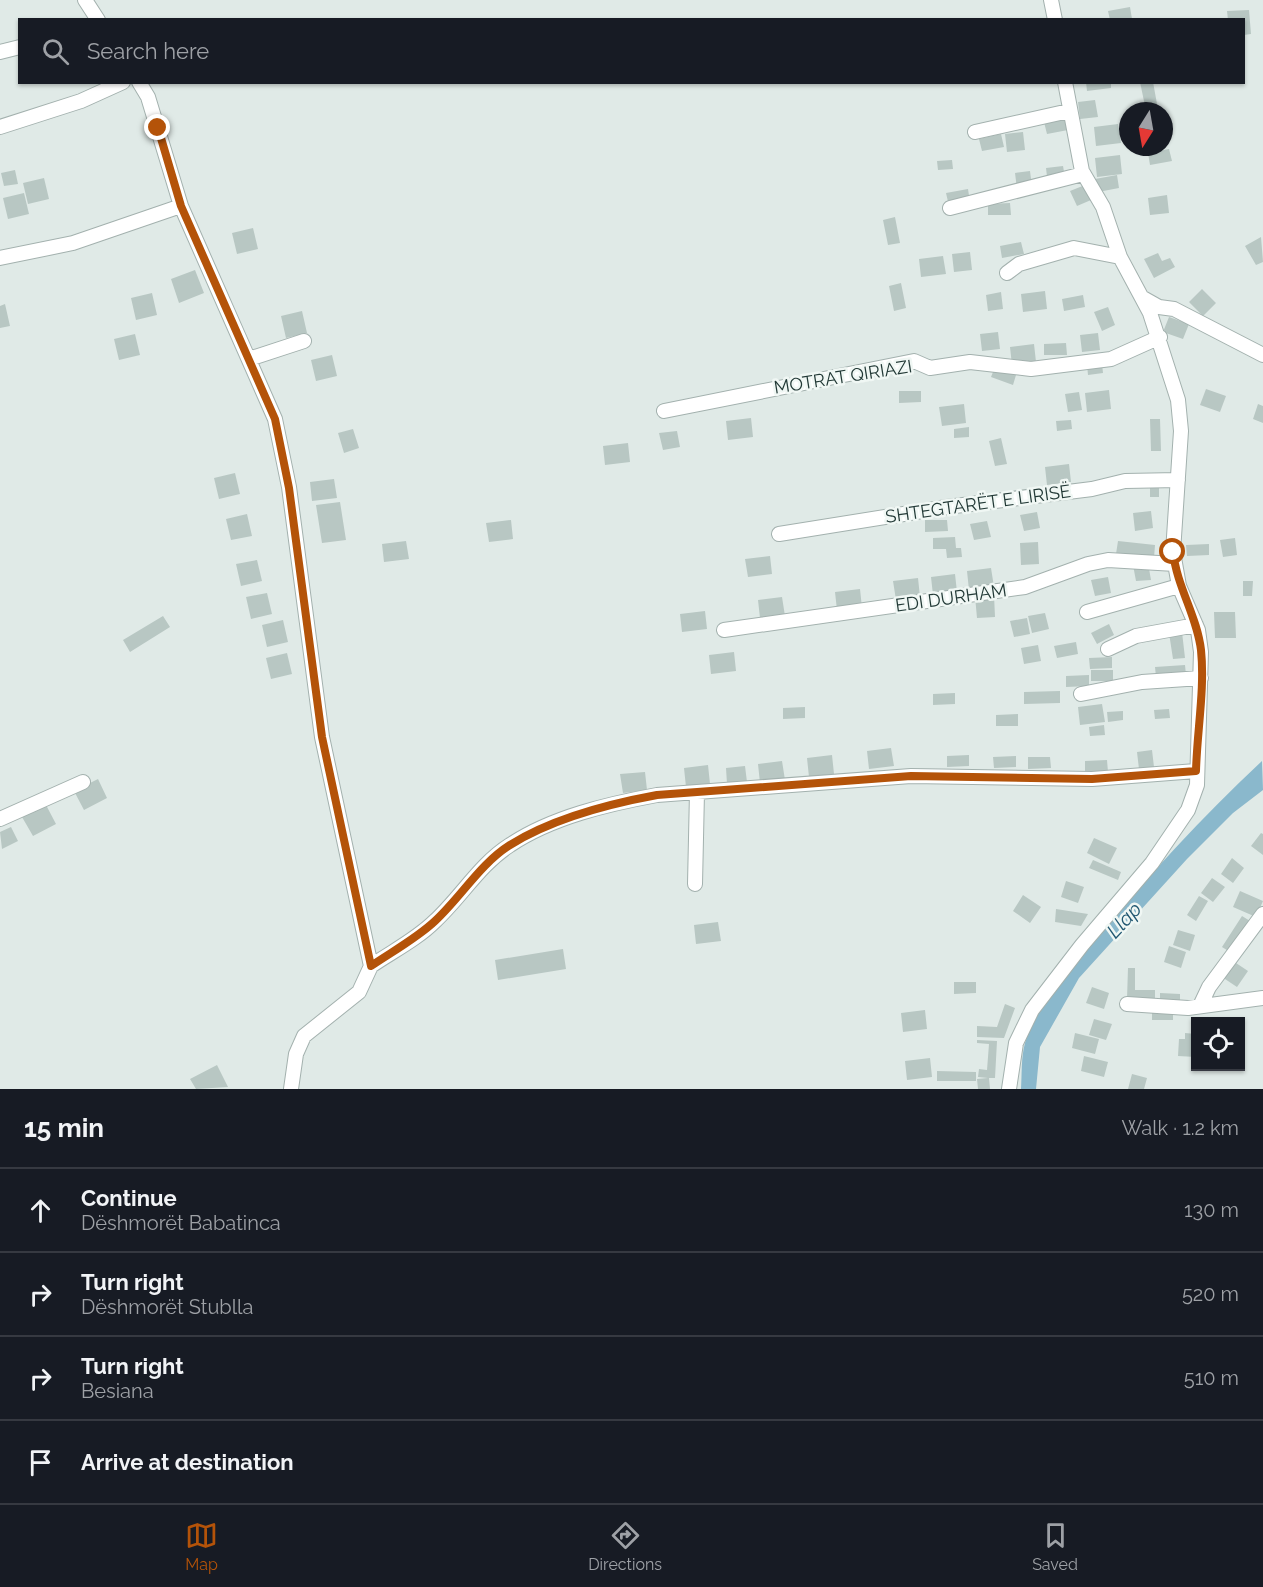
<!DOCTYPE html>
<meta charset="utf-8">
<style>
body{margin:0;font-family:Raleway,sans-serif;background:#242831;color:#f1f3f6}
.controls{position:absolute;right:18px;bottom:18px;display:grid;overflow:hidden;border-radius:0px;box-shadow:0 2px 4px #0004}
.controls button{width:54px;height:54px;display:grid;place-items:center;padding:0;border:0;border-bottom:2px solid #363941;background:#171b24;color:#f1f3f6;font:30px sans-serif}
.compass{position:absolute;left:1119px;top:102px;width:54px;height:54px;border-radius:50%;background:#171b24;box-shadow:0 2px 4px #0004;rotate:191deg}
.stop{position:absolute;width:18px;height:18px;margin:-14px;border:4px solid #b45309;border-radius:50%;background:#fff}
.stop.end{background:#b45309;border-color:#fff;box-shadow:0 2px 6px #0008}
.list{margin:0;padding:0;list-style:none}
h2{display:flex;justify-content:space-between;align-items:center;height:78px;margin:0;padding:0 24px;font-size:26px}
h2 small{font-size:20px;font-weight:400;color:#9ea1a6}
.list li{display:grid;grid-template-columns:39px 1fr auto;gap:18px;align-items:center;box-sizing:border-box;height:84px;padding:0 24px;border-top:2px solid #363941}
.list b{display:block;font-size:22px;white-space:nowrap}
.list p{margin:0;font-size:20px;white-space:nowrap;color:#9ea1a6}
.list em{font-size:20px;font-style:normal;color:#9ea1a6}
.icon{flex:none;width:33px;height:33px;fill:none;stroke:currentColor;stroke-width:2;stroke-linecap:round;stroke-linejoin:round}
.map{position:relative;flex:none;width:1263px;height:1089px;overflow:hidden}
.search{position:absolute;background:#171b24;box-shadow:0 2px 4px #0004;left:18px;right:18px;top:18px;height:66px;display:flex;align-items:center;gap:15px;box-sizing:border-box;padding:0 21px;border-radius:0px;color:#9ea1a6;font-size:22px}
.sheet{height:414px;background:#171b24}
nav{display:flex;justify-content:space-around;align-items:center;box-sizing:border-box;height:84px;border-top:2px solid #363941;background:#171b24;font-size:16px;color:#9ea1a6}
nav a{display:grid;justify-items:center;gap:3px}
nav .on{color:#b45309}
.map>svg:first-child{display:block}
.water{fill:#8ab8cc}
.building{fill:#b8c7c3}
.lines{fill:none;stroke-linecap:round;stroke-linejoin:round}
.street-casing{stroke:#a3b1ae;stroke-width:16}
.street{stroke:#fff;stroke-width:14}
.route{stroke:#b45309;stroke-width:8}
.labels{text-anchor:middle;stroke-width:5;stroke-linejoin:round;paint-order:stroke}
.street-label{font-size:18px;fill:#223936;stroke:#f0f7f4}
.water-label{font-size:20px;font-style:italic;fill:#205771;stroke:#f0f7f4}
</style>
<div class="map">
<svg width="1263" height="1089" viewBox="0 0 1263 1089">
<rect width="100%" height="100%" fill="#e0eae7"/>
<path class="water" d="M1262,761L1263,790L1233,813L1187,859L1079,978L1040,1047L1036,1089H1021C1022,1075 1021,1057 1025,1043C1037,1003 1070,969 1096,938C1148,876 1203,816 1262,761Z"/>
<path class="building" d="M1130,7L1132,19L1110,20L1108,11Z
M1249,10L1251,34L1244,35V20H1228L1227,11Z
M1086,82H1111V88L1087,91Z
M1140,82H1153L1157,104L1145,106Z
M1095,100L1098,117L1080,119L1078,102Z
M1066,118L1068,130L1047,134L1044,122Z
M1118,124L1121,143L1096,146L1094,127Z
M1023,132L1025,150L1007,152L1005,134Z
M1001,134L1004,147L982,151L979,139Z
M1169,149L1172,161L1150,165L1148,153Z
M1120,155L1122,174L1097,177L1095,158Z
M952,160L953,169L938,170L937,161Z
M1063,166L1066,183L1048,185L1046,168Z
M15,170L18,184L4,186L1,173Z
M1030,171L1032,187L1017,189L1015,173Z
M1117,175L1119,188L1098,192L1095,179Z
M44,178L49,199L28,204L23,183Z
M1085,185L1091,200L1077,206L1070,191Z
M968,189L970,202L949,206L946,193Z
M24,193L29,214L8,219L3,198Z
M1167,195L1169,213L1150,215L1148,198Z
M1010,203L1011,215H988V204Z
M895,217L900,243L888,245L883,220Z
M253,228L258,249L237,254L232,233Z
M1261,237L1263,262L1256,265L1245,246Z
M1021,242L1024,254L1002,258L1000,246Z
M970,252L972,270L954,272L952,254Z
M1158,253L1162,261L1170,258L1175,267L1154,278L1144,259Z
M943,256L946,274L921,277L919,259Z
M195,270L204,293L179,303L171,279Z
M901,283L906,308L894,311L889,286Z
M1202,289L1216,303L1203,316L1189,302Z
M1045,291L1047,309L1023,312L1021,294Z
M1001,292L1003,309L988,311L986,295Z
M152,293L157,315L136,320L131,298Z
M1083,295L1085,307L1064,311L1062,299Z
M5,304L10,326L0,328V306Z
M1108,307L1115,325L1102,331L1094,312Z
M302,311L307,333L286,338L281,316Z
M1169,317L1189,324L1183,339L1163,332Z
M998,332L1000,349L982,351L980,334Z
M1098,333L1100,350L1082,352L1080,335Z
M135,334L140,355L119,360L114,339Z
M1066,343L1067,355H1044V344Z
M1034,344L1036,362L1012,365L1010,347Z
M332,355L337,376L316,381L311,360Z
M1102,364L1103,373L1088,375L1087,365Z
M995,367L1016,375L1013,385L991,377Z
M1206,389L1226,396L1220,412L1200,405Z
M1109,390L1111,409L1087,412L1085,393Z
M899,391H921V402L899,403Z
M1079,392L1082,410L1068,412L1065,394Z
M964,404L966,423L942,426L939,407Z
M1258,404L1263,406V423L1253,419Z
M751,418L753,437L728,440L726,421Z
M1150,419H1160L1161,451H1151Z
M1071,420L1072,429L1057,431L1056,421Z
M969,427V437L954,438V429Z
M353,429L359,448L344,453L338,433Z
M677,431L680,447L663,450L659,433Z
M1001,438L1007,464L995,466L989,441Z
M628,443L630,462L605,465L603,446Z
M1069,464L1071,482L1047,485L1045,467Z
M235,473L240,494L219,499L214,478Z
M334,479L337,498L312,501L310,482Z
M1150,482L1159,483V497H1150Z
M340,502L346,540L322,543L316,505Z
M1151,511L1153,528L1135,531L1133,513Z
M1037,512L1040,528L1024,531L1020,515Z
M247,514L252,536L231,540L226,519Z
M511,520L513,539L489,542L486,523Z
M925,520H947L948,531L925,532Z
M987,521L991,537L974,540L970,524Z
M955,537L956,548H961L962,557L947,558L946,549H933V538Z
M1235,538L1237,555L1223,557L1220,540Z
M406,541L409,559L384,562L382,544Z
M1118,541L1155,545L1154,558L1116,554Z
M1038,542L1039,564L1021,565L1020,543Z
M1209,544V555L1187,556L1186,545Z
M770,556L772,574L748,577L745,559Z
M257,560L262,581L241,586L236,564Z
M1148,563L1151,580L1136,581L1133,565Z
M991,568L994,587L969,590L967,571Z
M955,574L957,592L933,595L931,577Z
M1108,577L1111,593L1095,596L1091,580Z
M918,578L920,597L896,600L893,581Z
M1243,581H1253L1252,596H1243Z
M860,589L862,608L837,610L835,592Z
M267,593L272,614L251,619L246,597Z
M994,595L995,617L977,618L975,596Z
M782,597L785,616L760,618L758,600Z
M705,611L707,629L682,632L680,614Z
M1214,612H1235L1236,638H1215Z
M1045,613L1049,629L1032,633L1028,616Z
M163,616L170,627L130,652L123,640Z
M1027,618L1030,634L1014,637L1010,621Z
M283,620L288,642L267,647L262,625Z
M1109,624L1114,635L1097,644L1091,633Z
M1182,632L1185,658L1173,659L1169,633Z
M1076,642L1078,654L1057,658L1054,646Z
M1038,645L1041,661L1024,664L1021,648Z
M734,652L736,671L711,674L709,655Z
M287,653L292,674L271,679L266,658Z
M1112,657V668L1090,669L1089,658Z
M1185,665L1186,675L1156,677L1155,667Z
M1091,670H1113V681H1091Z
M1089,675V686L1066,687V676Z
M1060,691V703L1024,704V692Z
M955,693V704L933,705V694Z
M1102,704L1105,722L1080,725L1078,707Z
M805,707V718L783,719V708Z
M1169,709L1170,718L1155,719L1154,710Z
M1123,711V720L1108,722L1107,712Z
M1018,714V726H996V715Z
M1104,725L1105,735L1090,736L1089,727Z
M891,748L894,766L869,769L867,751Z
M1152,750L1154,767L1139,769L1137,752Z
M832,755L834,774L809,777L807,758Z
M969,755V766L947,767V756Z
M1016,756V767L994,768L993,757Z
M1028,757H1050L1051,768L1028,769Z
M1107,760L1108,772H1085V761Z
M782,761L785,780L760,783L758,764Z
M708,765L710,784L686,787L684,768Z
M745,766L747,782L727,784L726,768Z
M645,772L647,790L623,793L620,774Z
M98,779L107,798L84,810L74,791Z
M46,805L56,824L33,836L22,817Z
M11,827L18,841L2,849L0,832Z
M1261,833L1263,834V855L1251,846Z
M1094,838L1117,848L1109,864L1087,853Z
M1232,858L1244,868L1233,883L1221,874Z
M1093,860L1121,872L1118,880L1089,868Z
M1212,878L1225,887L1213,902L1201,893Z
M1066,881L1084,887L1078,903L1061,897Z
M1240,891L1263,901L1256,917L1233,907Z
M1023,895L1041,907L1030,923L1013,911Z
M1199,896L1208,901L1196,921L1187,915Z
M1056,909L1088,914L1081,926L1055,922Z
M1242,916L1250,921L1230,952L1222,947Z
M718,922L721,941L696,944L694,925Z
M1178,930L1195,935L1190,951L1173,945Z
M1169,946L1186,952L1181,968L1164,962Z
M563,949L566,969L498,980L495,960Z
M1230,959L1248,971L1237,987L1219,975Z
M1128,968H1135V990H1155V1000L1127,999Z
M954,982H976V993L954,994Z
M1092,987L1109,993L1104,1009L1086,1003Z
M1160,993L1180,994V1002H1160Z
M1005,1004L1015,1008L1004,1038L977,1037V1026L997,1027Z
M925,1010L927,1029L903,1032L901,1013Z
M1152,1012H1173V1020H1152Z
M1094,1019L1112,1024L1106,1040L1089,1035Z
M1075,1033L1099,1039L1095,1054L1072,1048Z
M1185,1033L1196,1034V1057L1178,1056L1179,1039H1185Z
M977,1040L997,1041L995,1078H989L990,1089H978L977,1079L988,1078L978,1077L979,1069L987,1070L989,1044L977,1043Z
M1084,1056L1108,1062L1104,1077L1081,1071Z
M930,1058L932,1077L907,1080L905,1061Z
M217,1065L228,1087L196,1089L190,1079Z
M937,1071L976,1072V1081H937Z
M1132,1074L1147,1078L1144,1089H1128Z"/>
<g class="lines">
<g class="street-casing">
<path id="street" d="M85,0L98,20
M1051,0L1055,20
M0,52L20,47
M139,82L148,97L181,206L275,419L289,487L322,737L371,966L359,992L304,1036L296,1054L291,1089
M0,127L81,101L123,82
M975,132L1069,111
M950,208L1083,174
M0,258L73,243L181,206
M1007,273L1019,264L1074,248L1120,257
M1143,298L1159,307L1174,309L1263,355
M249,359L304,341
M664,411L914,361L930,368L970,362L1031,369L1111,359L1160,337
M779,534L947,507L1092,489L1125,481L1178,480
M1087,612L1179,586
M724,630L1025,587L1088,564L1108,560L1175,564
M1108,649L1136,636L1196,625
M1081,694L1142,682L1201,678
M0,819L83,782
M695,884L697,792
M371,966C393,951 417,939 435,921C461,897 480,864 510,845C552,817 608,804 657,795L911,776L1092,779L1196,771
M1127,1004L1188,1008L1263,998
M1200,1006L1209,987L1263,914
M1009,1089L1016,1043L1032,1010L1082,945L1152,863L1188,810L1197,785L1201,652L1198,630L1179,586L1173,552L1181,431L1178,400L1150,313L1120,257L1103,207L1082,171L1065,82"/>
</g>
<use href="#street" class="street"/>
</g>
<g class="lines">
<path class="route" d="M158,128L181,206L275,419L289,488L322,737L371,966C393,951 417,938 435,921C461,897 480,864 510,845C553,818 608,804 657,795L911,776L1092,779L1196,771C1197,731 1205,689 1201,650C1197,616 1177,587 1173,552"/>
</g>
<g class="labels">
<g class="street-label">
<text transform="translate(843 377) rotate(-9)" y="6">MOTRAT QIRIAZI</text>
<text transform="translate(978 504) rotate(-8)" y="6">SHTEGTARËT E LIRISË</text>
<text transform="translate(951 598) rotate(-8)" y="6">EDI DURHAM</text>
</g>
<g class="water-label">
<text transform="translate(1124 920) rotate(-47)" y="7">Llap</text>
</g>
</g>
</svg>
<div class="controls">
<button><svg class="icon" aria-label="locate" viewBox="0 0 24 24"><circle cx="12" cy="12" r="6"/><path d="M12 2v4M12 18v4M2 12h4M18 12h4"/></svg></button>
</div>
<svg class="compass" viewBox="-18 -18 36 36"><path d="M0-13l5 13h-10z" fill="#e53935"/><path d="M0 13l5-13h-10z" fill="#9ea1a6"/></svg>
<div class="stop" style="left:1173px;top:552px"></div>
<div class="stop end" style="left:158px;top:128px"></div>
<div class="search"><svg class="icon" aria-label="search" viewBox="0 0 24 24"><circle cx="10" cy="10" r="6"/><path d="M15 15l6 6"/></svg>Search here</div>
</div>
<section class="sheet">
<h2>15 min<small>Walk · 1.2 km</small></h2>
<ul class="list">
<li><svg class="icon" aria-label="ahead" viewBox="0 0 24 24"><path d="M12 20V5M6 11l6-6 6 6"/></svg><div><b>Continue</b><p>Dëshmorët Babatinca</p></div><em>130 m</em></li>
<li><svg class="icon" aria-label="right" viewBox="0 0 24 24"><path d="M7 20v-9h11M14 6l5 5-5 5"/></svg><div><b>Turn right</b><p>Dëshmorët Stublla</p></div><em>520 m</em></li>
<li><svg class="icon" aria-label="right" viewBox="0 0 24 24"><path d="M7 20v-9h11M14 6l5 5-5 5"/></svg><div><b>Turn right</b><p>Besiana</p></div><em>510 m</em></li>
<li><svg class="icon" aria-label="arrive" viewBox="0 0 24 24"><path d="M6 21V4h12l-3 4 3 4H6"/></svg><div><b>Arrive at destination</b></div></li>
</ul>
</section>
<nav>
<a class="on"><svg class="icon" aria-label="map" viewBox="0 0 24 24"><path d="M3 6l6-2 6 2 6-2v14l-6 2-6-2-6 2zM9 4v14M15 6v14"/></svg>Map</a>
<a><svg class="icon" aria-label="directions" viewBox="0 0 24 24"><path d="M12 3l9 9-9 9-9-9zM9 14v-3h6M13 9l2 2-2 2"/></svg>Directions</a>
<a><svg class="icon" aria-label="saved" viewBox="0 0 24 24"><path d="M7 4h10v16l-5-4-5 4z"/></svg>Saved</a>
</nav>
